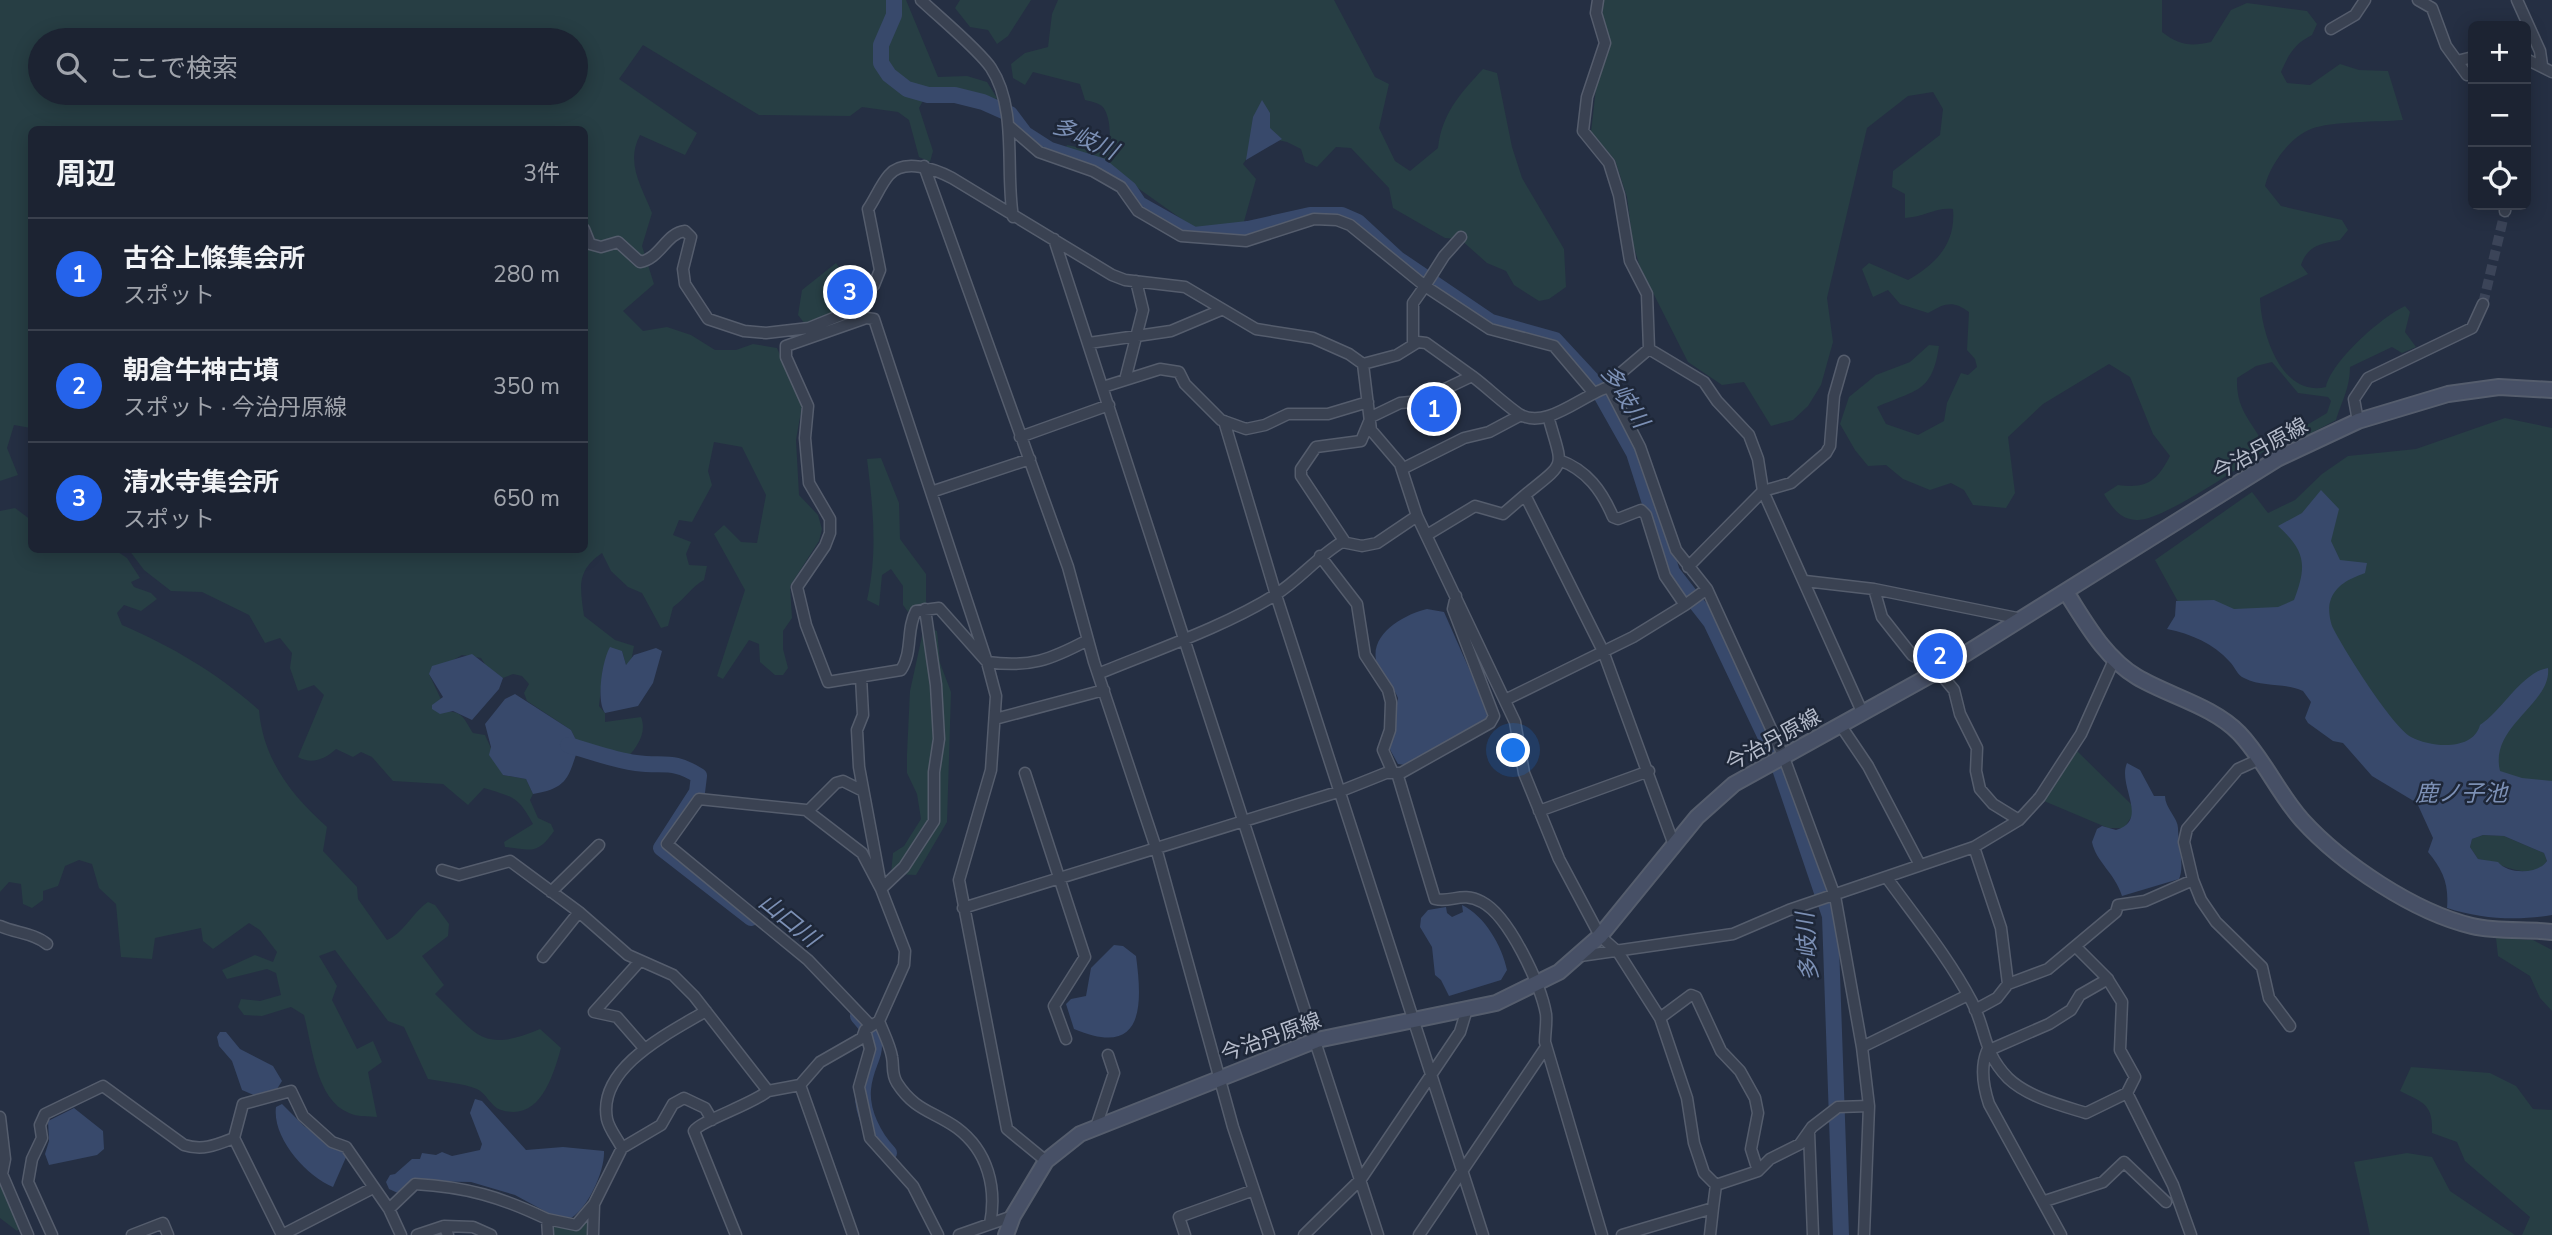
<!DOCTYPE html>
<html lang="ja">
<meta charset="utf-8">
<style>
body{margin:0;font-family:"Nunito Sans","Noto Sans JP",sans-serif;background:#252b3a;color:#f1f3f6}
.controls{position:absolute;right:21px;top:21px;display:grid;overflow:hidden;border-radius:10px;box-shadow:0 4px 18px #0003}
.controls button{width:63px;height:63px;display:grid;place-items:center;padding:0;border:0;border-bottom:2px solid #3a404d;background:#1c2332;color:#f1f3f6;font:35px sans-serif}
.you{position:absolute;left:1514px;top:751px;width:24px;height:24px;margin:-18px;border:5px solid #fff;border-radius:50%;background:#1a73e8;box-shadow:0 0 0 10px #1a73e833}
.badge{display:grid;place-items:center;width:46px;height:46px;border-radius:50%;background:#2563eb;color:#fff;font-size:23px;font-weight:700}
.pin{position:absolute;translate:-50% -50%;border:4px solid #fff;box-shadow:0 2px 7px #0006}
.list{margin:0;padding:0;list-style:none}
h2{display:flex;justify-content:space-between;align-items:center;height:91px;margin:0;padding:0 28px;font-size:30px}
h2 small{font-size:23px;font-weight:400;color:#a0a4ac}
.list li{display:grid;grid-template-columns:46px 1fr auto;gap:21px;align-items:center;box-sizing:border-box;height:112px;padding:0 28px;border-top:2px solid #3a404d}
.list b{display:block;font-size:26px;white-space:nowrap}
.list p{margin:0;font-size:23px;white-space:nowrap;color:#a0a4ac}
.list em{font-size:23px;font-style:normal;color:#a0a4ac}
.icon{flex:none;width:38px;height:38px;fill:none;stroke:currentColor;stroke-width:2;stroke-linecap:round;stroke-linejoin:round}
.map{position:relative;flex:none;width:2552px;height:1235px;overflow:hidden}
.search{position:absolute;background:#1c2332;box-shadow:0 4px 18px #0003;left:28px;top:28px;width:560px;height:77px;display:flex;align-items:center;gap:18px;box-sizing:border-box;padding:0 24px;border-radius:38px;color:#a0a4ac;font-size:26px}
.panel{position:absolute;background:#1c2332;box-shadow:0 4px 18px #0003;left:28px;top:126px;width:560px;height:427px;border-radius:10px}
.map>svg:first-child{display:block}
.green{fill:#273e44;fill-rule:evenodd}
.water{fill:#38496b;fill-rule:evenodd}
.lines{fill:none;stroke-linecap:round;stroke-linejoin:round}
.river{stroke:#38496b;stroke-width:16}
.street-tunnel{stroke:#3b4458;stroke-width:10;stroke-dasharray:10 5;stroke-linecap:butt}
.street-casing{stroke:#555d6d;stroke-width:13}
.secondary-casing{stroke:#555d6d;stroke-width:18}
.street{stroke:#3a4252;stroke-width:10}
.secondary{stroke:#475066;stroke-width:14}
.labels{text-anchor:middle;stroke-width:5;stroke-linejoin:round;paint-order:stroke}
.street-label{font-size:21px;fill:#b7bdcc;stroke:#1e2738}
.water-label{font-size:23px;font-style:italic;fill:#7c90b5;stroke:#1e2738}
</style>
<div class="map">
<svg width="2552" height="1235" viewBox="0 0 2552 1235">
<rect width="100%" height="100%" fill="#252f43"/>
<path class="green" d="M0,0H906L938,77L967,76L987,82L997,98L994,102L972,94L929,90L919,108L933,151L930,162L919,157L909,120L898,112L862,107L850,116L759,115L643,45L619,79L697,133L685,155L640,135C625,163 642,187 652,213L642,246L654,284L623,311L643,331L667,327L691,335L715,350H736L753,344L777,348L802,406L796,440L799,495L818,515L822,529L819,541L790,586L792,618L783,631V649L788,668L783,675H775L760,662L759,644L749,640L723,679L717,676L745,590L714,534L724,525L741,542L757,543L766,495L742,447L714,442L708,471L712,485L692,522L679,520L673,535L691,542L686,554L689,565L707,566L704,580C691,587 686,598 673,607L668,626L661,628L642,593L628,587L611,571L602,553C576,571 580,587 584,616L615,640L634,646L631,662L626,665L622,651L603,670L599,706L605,713V722L641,717C647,732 638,746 628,757L583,743L579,746L571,730L527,701L524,693L529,684L522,676L513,674L503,678L486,666L481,658L462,655L429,674L447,712C463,710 466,723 473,733L485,735L503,775L526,779L533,794L530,800L538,818L551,824L554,831C537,855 532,850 505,847L504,842L533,824C518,796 513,797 484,788L468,805L443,784L393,781L372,757L361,752L353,757L336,749C325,759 312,765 298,757L324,695L314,685L298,691L290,668L292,653L280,638L265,643L249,615L202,592L171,591L144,570L129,550H584V130H32L31,428L14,425L7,448L18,475L0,481ZM40,40H576V93H40Z
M960,0H1031L1008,36L997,44L988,30L970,27L955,8Z
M1058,0H1334L1375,77L1389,84L1379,128L1395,161L1410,171L1438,148C1442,113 1460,94 1483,69L1497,73L1512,147L1522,178L1564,249L1566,287L1549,299L1539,301L1514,285L1506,271L1487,263L1460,239L1445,238L1393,208L1389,188L1351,148L1336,147L1317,167L1305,162L1301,149L1287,142L1273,139L1250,154L1243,164L1256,179L1243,225L1197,230L1104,164L1063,153L1067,145L1106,153C1112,142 1111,115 1102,106C1098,103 1090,101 1085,100L1080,84L1033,72L1025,85L1013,78L1011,64L1025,53L1048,47L1052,14Z
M1604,0H2162V32C2179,45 2190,47 2211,42L2231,10L2247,3L2307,11L2317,24L2312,35C2294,44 2289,54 2281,72L2287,83L2310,85L2340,64L2359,70L2388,71L2403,120C2379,122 2331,121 2311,129C2290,137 2270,165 2265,186L2281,206L2342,220L2348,230L2340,240C2320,244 2308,245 2301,265L2308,274L2260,298C2261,332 2281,398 2326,387C2331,362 2381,317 2405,306L2410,312L2405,332L2416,347L2402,353L2392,347L2350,367C2350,388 2342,400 2336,420L2293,443L2290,435L2327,413L2331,401L2328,397L2298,393L2272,362L2256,366L2237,378C2236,413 2253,420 2266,450C2241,466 2161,522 2136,520C2119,519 2111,506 2104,494L2118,485C2147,489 2157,481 2170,456L2153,434L2130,377L2109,364L2043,404L2008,437L2015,493L2006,508L1973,505L1964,490L1951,483L1930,490L1903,479L1886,465L1868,466L1855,450L1840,424L1849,397L1876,375L1910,362L1929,345L1939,346C1932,393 1917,389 1877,407L1886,424L1918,435L1944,421L1947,403L1961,373L1968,375L1977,367L1975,359L1967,350L1969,312C1953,300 1945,303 1928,313L1900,304L1888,290L1873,297L1862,269L1869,263L1908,280C1936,264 1956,244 1953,209C1936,207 1924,217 1905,218V194L1892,187L1893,171L1940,135L1943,109L1933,92L1908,96L1867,128L1827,298L1833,342L1821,385L1808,406L1793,420L1771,426L1744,382L1722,385L1688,362L1640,267L1633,244L1627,197L1615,160L1591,132L1598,71L1611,43L1602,16Z
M836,263L850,283L832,295L840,312L805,324L798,315L802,290Z
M2505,418L2552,428V792L2397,743L2318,622L2313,560L2304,601L2287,615L2181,607L2155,560L2252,492L2268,513L2295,500L2322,474L2348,456L2416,449Z
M881,458L899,503L900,539L926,574V605H917L908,612L903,605V586L891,569L882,575L879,606L867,600C878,552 873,508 867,459Z
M15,508L31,520L32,550H115L127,558L140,578L131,582L134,587L151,593L157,599L141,611L124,605L117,613L122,625C173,647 217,673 259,710C263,759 291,795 327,827L323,851L357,887L358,899L387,940C403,934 413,912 428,902L435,905L449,924L448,936L422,956L444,985L435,994C477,1034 481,1054 540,1029L561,1048C553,1076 540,1122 501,1110C491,1107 486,1093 477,1089C462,1083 444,1082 428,1079L404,1027L388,1021L335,950L319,956L337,986L332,1000L357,1049L373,1041L382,1062L368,1072L377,1117C368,1116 357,1117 349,1113C316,1100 312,1045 304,1015L291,1007L262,1016L244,1015L238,1007L241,999L260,1001L281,995L276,973L267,969L227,979L222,970L255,955L273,962L277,952L260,930L249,923L213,949L203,941L201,928L155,938L152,959L121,957L116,904L99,888L92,864L79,860L65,866L58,886L43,891V900L32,908L23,904L21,884L9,882L0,892V511Z
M924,627L937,631L940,663L951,692L947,822L916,875L891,874L893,853L904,846L921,819L917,794L907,773V754L910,691Z
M2077,751L2131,804L2134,813L2124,828H2108L2044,801Z
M2483,835L2504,836L2544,853L2547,861C2533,885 2498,861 2478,859L2470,847L2472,839Z
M2496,938L2533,940L2552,950V1011L2540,998L2530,976L2498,956Z
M2411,1067L2490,1073L2516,1086L2533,1109L2552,1110V1235H2522L2530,1217L2465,1161L2457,1142L2432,1133C2433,1104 2424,1103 2400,1091Z
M2407,1153L2432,1157L2450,1191L2515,1235H2370L2354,1162Z
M0,1184L22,1226L17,1231L0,1218Z
M588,1221L591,1235H552L554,1224L577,1227Z"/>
<path class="water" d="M1262,100L1270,113V128L1282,139L1246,160L1253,117Z
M2321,490L2339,509L2331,541L2340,560L2367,563L2365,573C2349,579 2335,585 2330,602C2328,609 2330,622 2333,628C2344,650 2392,726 2411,737C2432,748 2473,751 2480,725C2502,711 2522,672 2548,668C2552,704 2489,726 2500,771L2522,778L2552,781V915C2517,921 2481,919 2447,908C2449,884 2443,870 2428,852L2433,838L2417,803L2372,776L2343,743L2333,741L2308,723L2305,718L2311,702L2303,691C2283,682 2264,688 2244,678C2237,675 2235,667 2230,662C2213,643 2191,634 2167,629L2175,616L2176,601L2214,600L2234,609L2278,607L2294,600C2307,566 2306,551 2278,526L2302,513ZM2483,835L2504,836L2544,853L2547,861C2538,875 2507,874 2498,862L2478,859L2470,847L2472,839Z
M1427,609L1444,612L1489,714L1487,720L1405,765L1398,764L1388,746L1398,698C1393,684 1378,673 1376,660C1371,632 1406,614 1427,609Z
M610,647L622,651L626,665L634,655L656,648L662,651L653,683L638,706L605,713C596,701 602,661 610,647Z
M472,654L503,678L499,689L472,720L453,711L440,714L432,709V705L443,697L429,674L432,666Z
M515,694L571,730L579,746C568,777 569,788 533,794L526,779L503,775L489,755L491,747L485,724L505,699Z
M2127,763L2140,770L2154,796H2165C2165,808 2178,818 2178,828C2178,843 2185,867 2179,879L2122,896C2115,873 2096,862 2092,842L2097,829L2102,826L2116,830C2150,820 2117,786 2127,763Z
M1462,905C1485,916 1502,946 1507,970L1501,980L1449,996L1441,980L1435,975L1432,947L1420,927L1421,918L1428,910L1446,907L1447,913L1452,917L1463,912Z
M1114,945L1123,946L1136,956C1143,1008 1143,1058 1074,1029L1066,1004L1071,999L1086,996L1091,968Z
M220,1032H226L240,1049L273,1066L282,1081L277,1089L256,1096L242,1090L232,1061L219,1046L217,1037Z
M475,1099L482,1101L526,1150L563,1147L604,1151C605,1171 588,1208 571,1218L550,1214L515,1195L471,1182L414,1181L400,1194L389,1189L386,1182L390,1175L395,1174L412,1159H420L422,1153L436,1155L442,1152L452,1156L480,1150L482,1144L470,1113Z
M282,1104L304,1126L347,1155L333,1187C306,1176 272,1138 276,1107Z
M74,1108L103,1131L104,1149L97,1155L49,1165L45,1154L49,1141L48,1121Z"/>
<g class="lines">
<path class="river" d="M894,0V15L881,45V63L889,75L907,89L928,95H955L983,102L1010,114L1025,134L1050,150L1101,166L1129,189L1139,204L1194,235L1248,229L1310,215H1342L1358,222L1398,259L1491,322L1555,340L1594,382L1634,453L1672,572L1711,622L1778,763L1830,916L1841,1235
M568,745C590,751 613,760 636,763C663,767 673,759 699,776L697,792L661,848L751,918
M858,1016C889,1050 866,1054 863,1089C861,1112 874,1137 889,1153"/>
<path class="street-tunnel" d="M2483,304L2505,211"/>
<g class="street-casing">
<path id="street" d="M921,0C939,17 979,50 991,68C1018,109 1005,171 1013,217
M2418,0L2432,8L2446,46L2467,75
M2517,0L2540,51L2542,65
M2331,29L2355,15L2365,0
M2526,59L2552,72
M2457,61L2473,57
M1009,126L1039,152L1093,171L1121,187L1138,211L1181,236L1246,241L1314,219L1337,220L1350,225L1425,286L1444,256L1461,237
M924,166L1068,567L1094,662L1156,848L1233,1127L1269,1235
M2505,211L2506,205
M584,229L590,244L601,247L618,242L640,262C660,259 666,233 685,231L691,237L683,269L685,284L708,319L744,331L766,333L809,328L846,313L874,285L880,270L868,209C875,199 881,184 889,175C904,158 935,169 952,178L1112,275L1125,280L1185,287L1256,329L1313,338L1349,354L1363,364L1371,430L1400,464L1417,516L1515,722L1524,773L1559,859L1600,936L1618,952L1660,1018L1687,1098L1694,1143L1704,1173L1716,1185
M1054,239L1378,1235
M1089,343L1171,331L1221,310
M1413,345V303L1425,286L1490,329L1554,346L1593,392
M1649,349L1704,382L1717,401L1749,435L1758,459L1763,491L1863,714
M1363,364L1397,355L1418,342L1426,343L1472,376
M1125,380L1143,310L1136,281
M1103,387L1160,369L1179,372L1185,384L1221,420L1246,429L1265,425L1288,414H1328L1368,402
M1609,387L1640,447L1676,550L1707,589L1783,755L1835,896L1862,1047L1869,1106L1864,1235
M1224,421L1276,595L1483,1235
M2358,421L2354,399L2368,378L2472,328L2483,304
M1020,437L1109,405
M1559,460C1587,470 1602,491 1613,517L1618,519L1641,510L1646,515L1665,576L1685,605L1707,589
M1402,469L1464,438L1489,432L1521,415
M931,492L1030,459
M1525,495C1568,460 1563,470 1548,416
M1427,535L1475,506L1503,514L1525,495L1603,651L1674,845
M1345,542L1301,476V469L1316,447L1361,441L1371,417L1400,403L1420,401L1472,376C1488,388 1503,403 1519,414C1546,431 1583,394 1609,387L1616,377L1649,349L1647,294L1630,261L1619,195L1609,163L1583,131L1587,97L1605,43L1596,13L1598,0
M1320,556L1357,604L1365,655L1388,690L1391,702L1390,730L1383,750L1393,773
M1688,567L1763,491L1791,483L1826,453L1830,446L1834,396L1844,361
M1805,581L1874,589L2022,619
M1874,589L1882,617L1912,655L1938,671L1954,690L1960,714L1977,748L1976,771L1980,789L1993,804L2019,820
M1098,674C1153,651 1224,627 1275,595C1299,580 1317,557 1342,542L1362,546L1377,543L1417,516
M861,677L863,715L857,730L859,767L880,880
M1505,700L1633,637L1685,605
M995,719L1104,690
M1841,726L1868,766L1920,865
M1025,773L1085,957L1054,1006L1066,1039
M1397,773L1435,899C1452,903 1462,891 1482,902C1509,916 1541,985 1546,1014C1547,1023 1545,1033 1545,1042L1602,1235
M808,811L836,783L843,781L863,791
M1539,811L1649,771
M1974,847L2001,928L2008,984
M442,870L459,875L510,861L579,912L628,955L673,975L694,996L768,1091L800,1085L820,1062L862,1038L865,1030L879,1021L904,965L905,951L881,889L904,867L934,821V772L939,739L936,685L925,609
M1887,878C1916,918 1949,958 1972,1002C1987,1031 1982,1051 2008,1078C2028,1097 2060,1105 2086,1113L2127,1093L2173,1185L2191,1235
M2193,880L2201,900L2216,922L2262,967L2269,998L2290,1026
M551,892L599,845
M963,908L1341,791L1386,773H1401L1490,723L1494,716L1453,609L1456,596
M0,926C15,933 34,933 47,944
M2076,947L2107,978L2122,1002L2120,1050L2135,1077L2127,1093
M1580,956L1733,934L1789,910L1974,847L2019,820L2040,797L2081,734L2114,660
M543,957L579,912
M640,961L594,1012L617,1017L644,1048
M1975,1010L1997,998L2008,984L2048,969L2116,912L2118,905L2145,901L2193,880L2184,842L2187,829L2238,769L2260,759
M1660,1018L1691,995L1696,997L1721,1051L1740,1071L1755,1098L1758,1113L1751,1149L1758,1171
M879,1021C883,1032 890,1045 892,1057C894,1067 891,1073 897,1083C915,1111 933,1111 957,1128C988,1151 997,1188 990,1224
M871,1026L808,960L667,844L699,799L806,810L862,853L881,889
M865,1030L870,1049L859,1087L870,1138L913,1186L938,1235
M1862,1047L1968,995
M800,1085L853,1235
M0,1117L5,1159L2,1174L28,1235
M1096,1127L1114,1073L1108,1055
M1809,1132L1813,1235
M622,1148L661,1125L673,1104L684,1098L705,1108L712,1120
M1046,1161L1007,1129L959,880L991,770L996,696L987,662L874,319L866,318L786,346V357L808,406L805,438L809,483L830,519V533L825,546L797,587L806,625L828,682L901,670C913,652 906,629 916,611L939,608L987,662C1030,668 1050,660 1088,640
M1716,1185L1758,1171L1770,1159L1800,1144L1812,1127L1838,1107L1869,1106
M2045,1201L2103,1182L2124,1162L2166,1202
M444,1226L473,1227L491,1235
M52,1235L28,1182L32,1159L42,1138L40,1125L45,1114L103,1086L184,1145C203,1151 216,1145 234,1138
M132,1235L163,1223L168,1235
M282,1235L234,1138L243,1104L291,1091L303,1116L332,1142L346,1147L389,1209
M282,1235L373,1188
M401,1235L389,1209L415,1184C467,1187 501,1197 547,1219
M417,1235L444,1226L448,1235
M548,1235L547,1219L576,1225L594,1204
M593,1235L594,1204L622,1148C617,1138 609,1129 607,1119C597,1067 671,1032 706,1011
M736,1235L694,1131C700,1121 753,1104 768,1091
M959,1235L1013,1216
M1185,1235L1179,1217L1254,1190
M1304,1235L1361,1179L1460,1032L1467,1009
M1419,1235L1546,1047
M1622,1235L1713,1208L1716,1185
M1710,1235L1713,1208
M2061,1235L1989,1104C1983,1086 1980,1068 1987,1051L2049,1024L2071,1010L2080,995L2108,979"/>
</g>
<g class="secondary-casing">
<path id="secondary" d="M2066,592C2086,623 2104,657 2137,677C2169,696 2213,706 2239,733C2264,759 2278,793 2302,820C2342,864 2414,912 2472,926C2498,932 2526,929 2552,932
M1006,1235L1013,1216L1046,1161L1080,1134L1317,1040L1496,1003L1559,972L1600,936L1697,817L1734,784L1938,671L2277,459L2358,421L2448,394L2499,387L2552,390"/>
</g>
<use href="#street" class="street"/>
<use href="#secondary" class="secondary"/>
</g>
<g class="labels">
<g class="street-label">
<text transform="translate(2260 449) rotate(-29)" y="7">今治丹原線</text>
<text transform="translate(1773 740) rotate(-29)" y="7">今治丹原線</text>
<text transform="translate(1271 1037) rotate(-20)" y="7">今治丹原線</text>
</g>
<g class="water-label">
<text transform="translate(1085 138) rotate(25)" y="8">多岐川</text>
<text transform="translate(1625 396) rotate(58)" y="8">多岐川</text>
<text x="2461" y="801">鹿ノ子池</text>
<text transform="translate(789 920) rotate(39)" y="8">山口川</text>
<text transform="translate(1807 947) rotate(-94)" y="8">多岐川</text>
</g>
</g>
</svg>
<div class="controls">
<button>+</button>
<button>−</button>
<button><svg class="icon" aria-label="locate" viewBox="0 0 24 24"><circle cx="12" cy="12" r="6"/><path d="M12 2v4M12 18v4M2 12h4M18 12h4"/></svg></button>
</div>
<div class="you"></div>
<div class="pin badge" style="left:1434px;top:409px">1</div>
<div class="pin badge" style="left:1940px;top:656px">2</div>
<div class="pin badge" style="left:850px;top:292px">3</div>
<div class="search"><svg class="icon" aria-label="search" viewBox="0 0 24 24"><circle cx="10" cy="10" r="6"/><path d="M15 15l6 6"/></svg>ここで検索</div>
<section class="panel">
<h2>周辺<small>3件</small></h2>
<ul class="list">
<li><span class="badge">1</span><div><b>古谷上條集会所</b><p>スポット</p></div><em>280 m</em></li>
<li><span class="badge">2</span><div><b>朝倉牛神古墳</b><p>スポット · 今治丹原線</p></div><em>350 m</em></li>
<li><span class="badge">3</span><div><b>清水寺集会所</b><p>スポット</p></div><em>650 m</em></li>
</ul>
</section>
</div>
